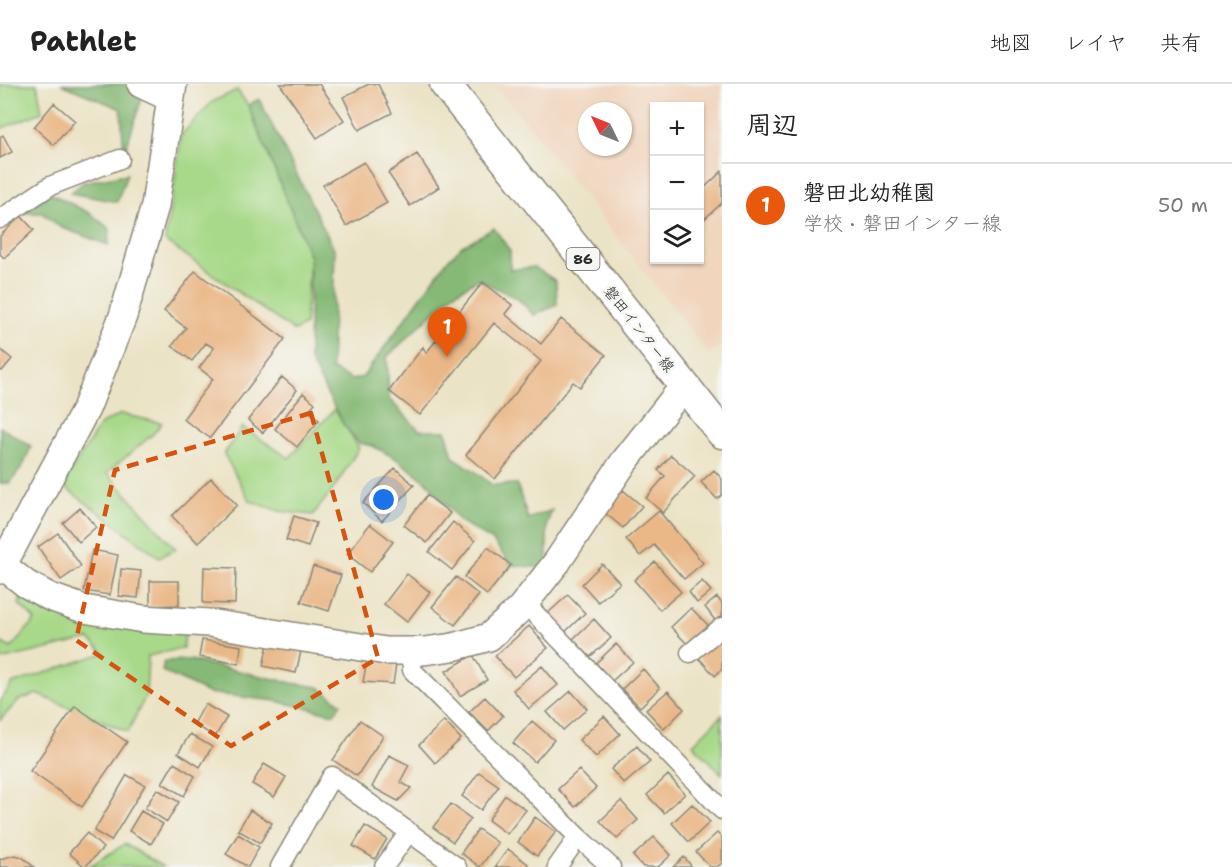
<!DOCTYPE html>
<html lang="ja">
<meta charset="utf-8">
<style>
body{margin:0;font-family:"Shantell Sans","Klee One",sans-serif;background:#f6f6f6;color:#222}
.controls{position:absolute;right:18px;top:18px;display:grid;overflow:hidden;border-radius:0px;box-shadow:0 2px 4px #0004}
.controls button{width:54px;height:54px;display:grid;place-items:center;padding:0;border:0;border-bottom:2px solid #e0e0e0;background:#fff;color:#222;font:30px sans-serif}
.compass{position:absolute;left:578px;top:18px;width:54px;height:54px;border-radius:50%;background:#fff;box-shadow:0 2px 4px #0004;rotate:313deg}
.you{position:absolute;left:384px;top:416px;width:21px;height:21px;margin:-15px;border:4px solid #fff;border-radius:50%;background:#1a73e8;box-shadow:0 0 0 9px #1a73e833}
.badge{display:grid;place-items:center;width:39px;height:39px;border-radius:50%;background:#ea580c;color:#fff;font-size:20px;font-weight:700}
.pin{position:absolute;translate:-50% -50px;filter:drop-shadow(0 2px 3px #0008)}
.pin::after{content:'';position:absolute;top:32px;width:21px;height:18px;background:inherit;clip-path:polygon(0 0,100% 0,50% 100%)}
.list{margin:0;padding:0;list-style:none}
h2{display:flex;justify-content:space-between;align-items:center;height:78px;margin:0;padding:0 24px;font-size:26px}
h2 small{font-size:20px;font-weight:400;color:#767676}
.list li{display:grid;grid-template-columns:39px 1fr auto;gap:18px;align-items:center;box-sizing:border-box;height:84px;padding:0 24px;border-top:2px solid #e0e0e0}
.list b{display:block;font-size:22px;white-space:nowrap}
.list p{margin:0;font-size:20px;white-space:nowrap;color:#767676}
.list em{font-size:20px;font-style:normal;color:#767676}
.icon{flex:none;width:33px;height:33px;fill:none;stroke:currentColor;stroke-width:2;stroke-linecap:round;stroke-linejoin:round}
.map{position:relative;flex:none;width:722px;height:783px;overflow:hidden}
header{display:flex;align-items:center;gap:36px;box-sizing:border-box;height:84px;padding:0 30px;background:#fff;border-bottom:2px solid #e0e0e0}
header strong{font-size:28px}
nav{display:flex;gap:33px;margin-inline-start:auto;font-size:21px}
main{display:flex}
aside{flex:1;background:#fff}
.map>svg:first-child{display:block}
.built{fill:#f1d5bd;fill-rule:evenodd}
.green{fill:#a7d988;stroke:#69825a;stroke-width:1.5}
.forest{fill:#85b974;stroke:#587250;stroke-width:1.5}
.building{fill:#eab887}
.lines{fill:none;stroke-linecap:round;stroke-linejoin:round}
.street-casing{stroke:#8b8778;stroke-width:21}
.secondary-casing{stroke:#8b8778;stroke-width:30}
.primary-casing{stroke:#8b8778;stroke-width:33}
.street{stroke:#fff;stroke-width:18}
.secondary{stroke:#fff;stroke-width:27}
.primary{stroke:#fff;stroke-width:30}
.marked{fill:none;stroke:#d5540f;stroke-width:4.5;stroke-dasharray:12 8;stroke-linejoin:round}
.labels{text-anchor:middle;stroke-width:5;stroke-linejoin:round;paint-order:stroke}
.shield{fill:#f6f6f2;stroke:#686867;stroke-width:1.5}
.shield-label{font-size:14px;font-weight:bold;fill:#2b2b2b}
.street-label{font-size:15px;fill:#2b2b2b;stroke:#f6f6f2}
</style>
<header>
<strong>Pathlet</strong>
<nav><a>地図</a><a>レイヤ</a><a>共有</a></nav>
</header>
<main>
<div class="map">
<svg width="722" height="783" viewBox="0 0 722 783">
<rect width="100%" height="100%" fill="#f6f6f2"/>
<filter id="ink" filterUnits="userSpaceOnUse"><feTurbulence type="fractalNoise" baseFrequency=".0167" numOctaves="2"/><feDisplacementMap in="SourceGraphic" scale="12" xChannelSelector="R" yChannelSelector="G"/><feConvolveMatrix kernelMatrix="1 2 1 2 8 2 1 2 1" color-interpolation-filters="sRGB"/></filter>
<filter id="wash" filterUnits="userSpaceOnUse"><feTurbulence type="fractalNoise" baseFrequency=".008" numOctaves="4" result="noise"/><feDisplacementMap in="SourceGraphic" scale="24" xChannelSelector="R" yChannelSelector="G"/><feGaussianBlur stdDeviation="1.35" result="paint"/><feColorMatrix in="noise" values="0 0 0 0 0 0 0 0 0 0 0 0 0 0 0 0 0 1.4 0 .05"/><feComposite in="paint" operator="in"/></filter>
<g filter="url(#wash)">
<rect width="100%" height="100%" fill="#ebe3c5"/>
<path class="built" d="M493,0H722V261L709,270L533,47ZM654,22H700V176H654ZM587,27H623V63H587Z"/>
<path class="green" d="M0,0H37L42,28L0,45Z
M237,6L248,21L310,173L305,241L294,247L165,157L182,50L212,18Z
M335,325L359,364L334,404L313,431L279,427L250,417L224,370L242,343L289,374Z
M121,330L162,339L153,350L107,389L176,465L159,473L62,401L101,340Z
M26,500L187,538L183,564L148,572L146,611L128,648L37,610L19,616L0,636V618L12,600L104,569L89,555L0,576V558L11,564L35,536L19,520Z
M722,631V690L693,660Z
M125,760L163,783H88Z"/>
<path class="forest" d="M61,0H131L143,11L124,70L121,25Z
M259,15L335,167L331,285L352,296L363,293L446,178L462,162L494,144L510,167V186L534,183L556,197L557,221L534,231L518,215L478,195L453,210L387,273L389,315L419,346L446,347L453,373L475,387L492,401L517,400L528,435L552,426L547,440V484L511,481L493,457L460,437L427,398L395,374L373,362L359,359L343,340L309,275L310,173L248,21Z
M127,90L117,118L70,109L84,98Z
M50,109L91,130L110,145L108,161L60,143L42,129H24Z
M0,343L31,362L24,380L10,399H0Z
M190,576L292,599L319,603L341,620L334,630L276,617L208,609L162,587L164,577Z"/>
<g id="blocks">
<path class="building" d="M280,0H319L344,36L317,54Z
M369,0H378L392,29L359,46L343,13Z
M54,19L75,37L54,61L34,43Z
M3,51L12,68L0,74V53Z
M417,70L439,103L410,122L388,89Z
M364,78L387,119L346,142L323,101Z
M722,87V119L702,137L700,134V108Z
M21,132L34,146L4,174L0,170V152Z
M195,187L285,255L210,354L183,335L213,295L199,284L214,264L206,259L192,277L172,262L186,244L164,227Z
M483,198L512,221L505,230L541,260L561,235L606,271L580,303L573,298L495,395L466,371L541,277L494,239L420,331L389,307L423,263L426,269Z
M0,265L12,275L2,287L0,286Z
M282,293L297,306L263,349L248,336Z
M303,309L315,319L308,327L319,336L297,363L275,345Z
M671,371L695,392L663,429L646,414L665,392L658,386Z
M395,384L414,401L382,437L363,419Z
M714,386L722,395V411L717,415L701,398Z
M211,394L237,421L198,459L172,432Z
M623,406L642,422L623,444L604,428Z
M427,411L450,429L427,459L404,441Z
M80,424L96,443L79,458L63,439Z
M659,427L703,479L684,495L654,461L640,472L626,455Z
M294,432L316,439L308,463L286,456Z
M453,438L475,457L452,486L429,468Z
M370,440L393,458L370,488L347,470Z
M58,449L81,482L61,496L38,463Z
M488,463L511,481L487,511L464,493Z
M92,466L118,471L110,511L84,507Z
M655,478L681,508L660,526L634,496Z
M602,480L620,499L598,518L582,500Z
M313,482L341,491L329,527L301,518Z
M204,483L236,484L235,520L203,519Z
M121,485L141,487L138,514L119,512Z
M407,490L430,508L407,538L384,520Z
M456,493L479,511L455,541L432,523Z
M150,497H179V521L150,522Z
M702,497L711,507L697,519L689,508Z
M568,511L585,529L564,549L547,530Z
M717,513L722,520V535L717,539L705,523Z
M691,524L709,542L688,561L671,543Z
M594,535L611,554L590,573L573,555Z
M529,542L548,564L514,593L495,572Z
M719,554L722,558V585L715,592L698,573Z
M202,556L241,562L239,580L199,573Z
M268,560L301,567L296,589L263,582Z
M616,560L633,578L612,597L596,579Z
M473,571L487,596L460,612L446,587Z
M367,576L396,580L393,600L363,598Z
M542,582L558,601L529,625L513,606Z
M643,585L660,604L640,623L622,605Z
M571,607L587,625L563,646L547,628Z
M668,607L684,625L664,645L646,626Z
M485,613L503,632L488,647L469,628Z
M205,620L227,633L215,653L194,640Z
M75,622L127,658L82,723L30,687Z
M604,632L620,650L596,673L579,656Z
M360,636L383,652L357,692L333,676Z
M444,637L461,655L435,679L419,661Z
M532,637L554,656L535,678L513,659Z
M190,650L212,663L200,683L178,669Z
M637,662L650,678L624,700L611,685Z
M389,671L409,681L400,698L411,704L398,717L372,703Z
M174,679L195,692L184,712L162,699Z
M264,680L286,693L274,713L252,700Z
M579,686L596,704L575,723L558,705Z
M479,688L499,702L481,726L462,712Z
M127,691L145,701L111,757L94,747Z
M668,691L685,710L664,729L647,711Z
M157,705L179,718L167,738L145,724Z
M505,711L526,726L507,750L488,736Z
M621,717L638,736L617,755L600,737Z
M451,720L471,735L453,758L433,743Z
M692,720L710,738L689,758L672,739Z
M250,726L272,739L260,759L238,746Z
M141,727L163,740L151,760L129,747Z
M535,733L556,748L537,772L518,758Z
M365,742L387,755L375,775L353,762Z
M478,745L498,759L480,783L461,769Z
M87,749L103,764L85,783L69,769Z
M717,749L722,754V779L717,783H710L696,768Z
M238,750L259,763L248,783L226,770Z
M654,753L671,771L658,783H643L633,772Z
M508,765L528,780L526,783H495Z
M15,771L22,773L34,783H0V775Z
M684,773L692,783H673Z"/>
</g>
</g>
<g filter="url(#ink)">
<use href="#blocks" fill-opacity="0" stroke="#8b8778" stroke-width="1.5"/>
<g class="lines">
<g class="street-casing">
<path id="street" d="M0,135L50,102L120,75
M525,519L722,726
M411,567L412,586L578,753L557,783
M690,569L722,543
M578,753L611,783
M280,783L332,692L457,783
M384,783L409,748"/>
</g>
<g class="secondary-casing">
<path id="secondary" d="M141,0L171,14
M2,481L26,500L50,513L84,525L143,535L209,539L386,567H424L453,563L489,553L520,525L557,478L624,378L684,302
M0,486L86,325L123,232L155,122L173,0"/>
</g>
<g class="primary-casing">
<path id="primary" d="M445,0L722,349"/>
</g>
<use href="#street" class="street"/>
<use href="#secondary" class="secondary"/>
<use href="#primary" class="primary"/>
</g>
</g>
<path class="marked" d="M311,329L378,574L231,662L76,556L115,386Z"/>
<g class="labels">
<rect class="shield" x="566.5" y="164" width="33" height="22" rx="4.5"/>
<g class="shield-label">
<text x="583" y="180">86</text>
</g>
<g class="street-label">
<text transform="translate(639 245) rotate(52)" y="5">磐田インター線</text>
</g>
</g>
</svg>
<div class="controls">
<button>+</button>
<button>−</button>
<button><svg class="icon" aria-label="layers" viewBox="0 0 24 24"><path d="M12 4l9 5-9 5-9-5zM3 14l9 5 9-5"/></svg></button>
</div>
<svg class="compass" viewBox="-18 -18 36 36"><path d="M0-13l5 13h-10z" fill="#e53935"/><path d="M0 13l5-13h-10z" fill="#767676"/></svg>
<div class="you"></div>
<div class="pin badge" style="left:447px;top:273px">1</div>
</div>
<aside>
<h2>周辺<small></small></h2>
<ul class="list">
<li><span class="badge">1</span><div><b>磐田北幼稚園</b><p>学校 · 磐田インター線</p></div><em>50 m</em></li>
</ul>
</aside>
</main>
